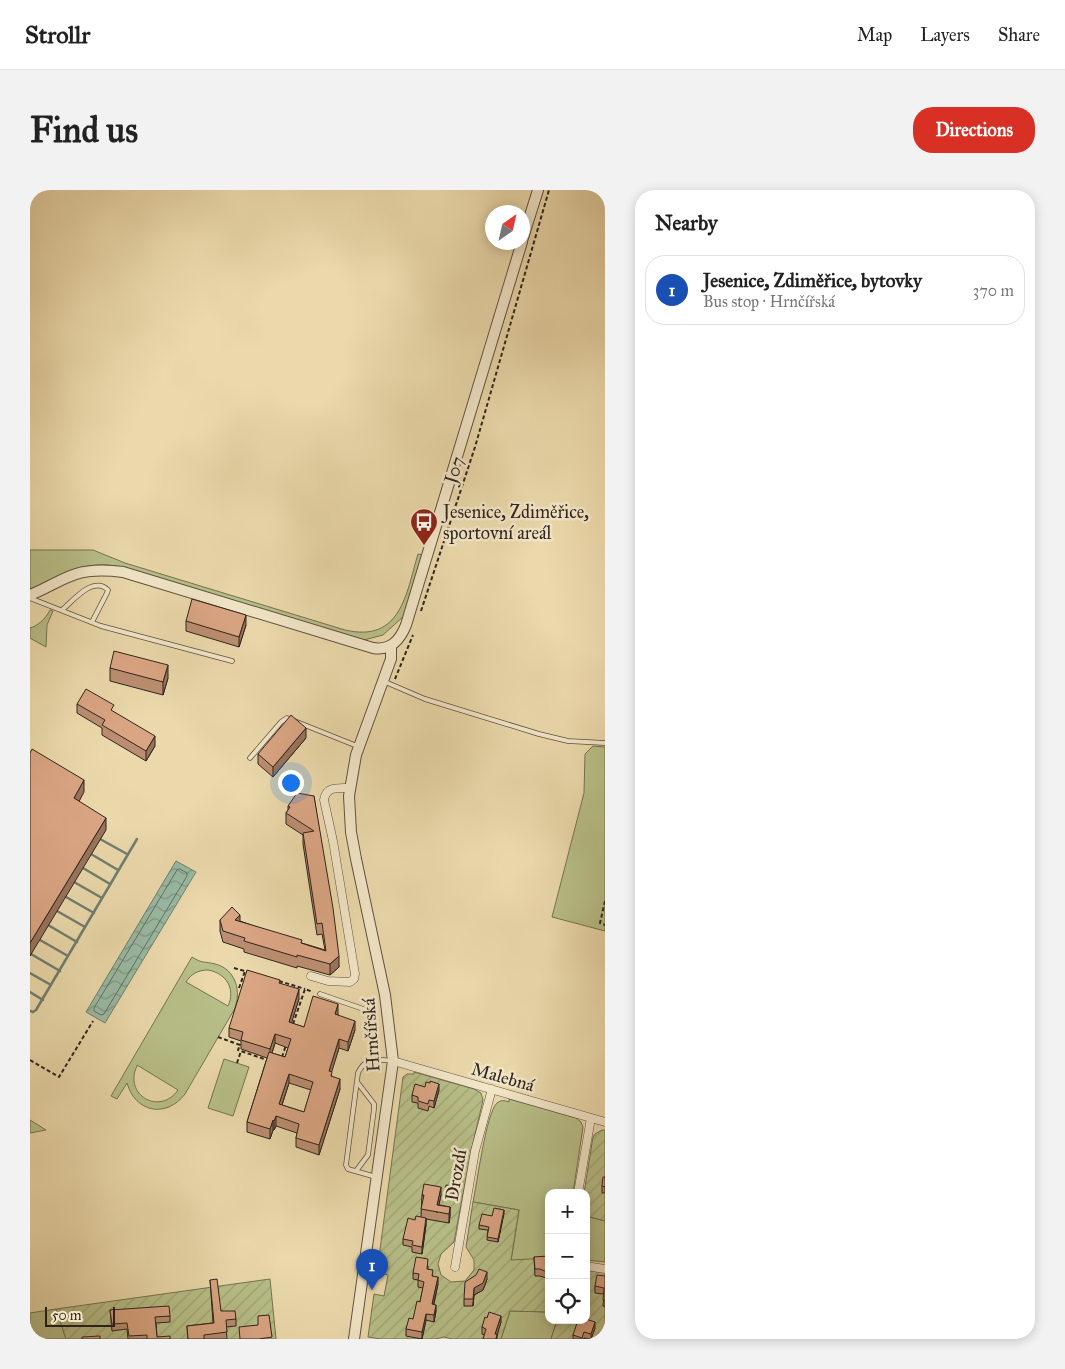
<!DOCTYPE html>
<meta charset="utf-8">
<style>
body{margin:0;font-family:"IM FELL Great Primer",serif;background:#f2f2f2;color:#222}
.controls{position:absolute;right:15px;bottom:15px;display:grid;overflow:hidden;border-radius:10px;box-shadow:0 2px 12px #0003}
.controls button{width:45px;height:45px;display:grid;place-items:center;padding:0;border:0;border-bottom:1px solid #e0e0e0;background:#fff;color:#222;font:25px sans-serif}
.compass{position:absolute;left:455px;top:15px;width:45px;height:45px;border-radius:50%;background:#fff;box-shadow:0 2px 12px #0003;rotate:34deg}
.scale{position:absolute;left:15px;bottom:12px;width:70px;box-sizing:border-box;padding-left:5px;border:2px solid #2f241d;border-top:0;font-size:14px;line-height:18px;white-space:nowrap;color:#2f241d;-webkit-text-stroke:4px #f2e6c8;paint-order:stroke}
.you{position:absolute;left:260px;top:592px;width:18px;height:18px;margin:-12px;border:4px solid #fff;border-radius:50%;background:#1a73e8;box-shadow:0 0 0 8px #1a73e833}
.badge{display:grid;place-items:center;width:32px;height:32px;border-radius:50%;background:#d93025;color:#fff;font-size:16px;font-weight:700}
.pin{position:absolute;translate:-50% -41px;filter:drop-shadow(0 1px 2px #0008)}
.pin::after{content:'';position:absolute;top:26px;width:18px;height:15px;background:inherit;clip-path:polygon(0 0,100% 0,50% 100%)}
.list{margin:0;padding:0;list-style:none}
h2{display:flex;justify-content:space-between;align-items:center;height:65px;margin:0;padding:0 20px;font-size:21px}
h2 small{font-size:16px;font-weight:400;color:#767676}
.list li{display:grid;grid-template-columns:32px 1fr auto;gap:15px;align-items:center;box-sizing:border-box;height:70px;margin:0 10px 10px;padding:0 10px;border:1px solid #e0e0e0;border-radius:20px}
.list b{display:block;font-size:19px;white-space:nowrap}
.list p{margin:0;font-size:16px;white-space:nowrap;color:#767676}
.list em{font-size:16px;font-style:normal;color:#767676}
.icon{flex:none;width:28px;height:28px;fill:none;stroke:currentColor;stroke-width:2;stroke-linecap:round;stroke-linejoin:round}
.map{position:relative;flex:none;width:575px;height:1149px;overflow:hidden;border-radius:20px}
header{display:flex;align-items:center;gap:30px;box-sizing:border-box;height:70px;padding:0 25px;background:#fff;border-bottom:1px solid #e0e0e0}
header strong{font-size:24px}
nav{display:flex;gap:28px;margin-inline-start:auto;font-size:18px}
.intro{display:flex;align-items:center;justify-content:space-between;box-sizing:border-box;height:120px;padding:0 30px}
h1{margin:0;font-size:35px}
.button{padding:12px 22px;border-radius:20px;background:#d93025;color:#fff;font-size:18px;font-weight:700}
main{display:flex;gap:30px;padding:0 30px}
aside{flex:1;background:#fff;border-radius:20px;box-shadow:0 2px 12px #0003}
.map>svg:first-child{display:block}
.grass{fill:#b8bf88;stroke:#747252;fill-rule:evenodd}
.garden{fill:url(#garden-furrows);stroke:#747252}
.water{fill:url(#water-waves);stroke:#6f7e6f}
.lines{fill:none;stroke-linecap:round;stroke-linejoin:round}
.shore{stroke:#646f61;stroke-width:1}
.stream{stroke:#6f7e6f;stroke-width:2.5}
.service-casing{stroke:#5e5140;stroke-width:5.5}
.minor-casing{stroke:#5e5140;stroke-width:9}
.tertiary-casing{stroke:#5e5140;stroke-width:12}
.path{stroke:#2f241d;stroke-width:2;stroke-dasharray:4 2.5;stroke-linecap:butt}
.service{stroke:#f2e6c8;stroke-width:4}
.minor{stroke:#f2e6c8;stroke-width:8}
.tertiary{stroke:#f2e6c8;stroke-width:10}
.wall{fill:#bb8e71;stroke:#2f241d;fill-rule:evenodd}
.shaded-wall{fill:#99745c;stroke:#2f241d}
.building{fill:#daa583;stroke:#2f241d;fill-rule:evenodd}
.labels{text-anchor:middle;stroke-width:5;stroke-linejoin:round;paint-order:stroke}
.street-label{font-size:18px;fill:#2f241d;stroke:#f2e6c8}
.poi-label{font-size:18px;fill:#2f241d;stroke:#f2e6c8;text-anchor:start}
</style>
<header>
<strong>Strollr</strong>
<nav><a>Map</a><a>Layers</a><a>Share</a></nav>
</header>
<div class="intro"><h1>Find us</h1><a class="button">Directions</a></div>
<main>
<div class="map">
<svg width="575" height="1149" viewBox="0 0 575 1149">
<defs>
<pattern id="garden-furrows" width="10" height="10" patternUnits="userSpaceOnUse" patternTransform="scale(1.25)"><rect width="10" height="10" fill="#b8bf88"/><path d="M-1 1l2-2M0 10L10 0M9 11l2-2" fill="none" stroke="#9ea475"/></pattern>
<pattern id="water-waves" width="16" height="10" patternUnits="userSpaceOnUse" patternTransform="scale(1.25)"><rect width="16" height="10" fill="#99baa5"/><path d="M0 5q4-4 8 0t8 0" fill="none" stroke="#7d9786"/></pattern>
</defs>
<rect width="100%" height="100%" fill="#ebd9ab"/>
<filter id="stains"><feTurbulence type="fractalNoise" baseFrequency=".004" numOctaves="4"/><feColorMatrix values="0 0 0 0 .2 0 0 0 0 .09 0 0 0 0 .02 0 0 0 .5 -.17"/></filter>
<radialGradient id="worn" r=".72"><stop offset=".6" stop-color="#630" stop-opacity="0"/><stop offset="1" stop-color="#630" stop-opacity=".3"/></radialGradient>
<path class="grass" d="M0,360H63L95,373L315,440C371,453 376,404 388,364L393,365L374,426L353,445L334,450L95,378C86,376 77,374 67,375C43,376 21,390 0,400Z
M20,420L23,421L17,435L16,457L0,448V438C7,436 15,430 20,420Z
M563,556L575,557V741L522,727L554,603L555,564Z
M162,767C173,774 174,771 185,774C206,779 212,802 204,820L155,904C136,929 105,922 97,893L87,909L81,906ZM178,780C196,783 206,799 198,816L156,792C161,784 168,780 178,780ZM107,876V875L148,900C130,926 93,905 107,876Z
M194,869L219,877L203,926L178,918Z
M479,909L546,928L551,932L553,937L543,1003H519V1068L481,1071L489,1020L443,1012C447,994 456,923 467,913C471,910 474,910 479,912Z
M0,930L16,940L0,943Z
M556,1026L575,1031V1072L556,1070Z
M26,1119L36,1149H0V1123Z
M480,1121L519,1122V1130H527L521,1149H471Z"/>
<path class="garden" d="M384,882L444,899L451,903L453,910L440,966L424,1052L411,1064L408,1074L411,1085L421,1092L435,1091L444,1080V1070L436,1057L443,1012L489,1020L481,1070L519,1068V1122L480,1121L471,1149H422L414,1147L405,1149H351L338,1147L344,1104L354,1106L358,1085L347,1082L373,887L377,884H384Z
M572,940H575V1031L556,1026V1003H554L563,947L565,944Z
M556,1080L575,1082V1149H521L527,1130H556Z
M240,1089L246,1149H36L26,1119Z"/>
<path class="water" d="M146,671L166,682L75,833L56,822Z"/>
<g class="lines">
<path class="shore" d="M150,679L157,683V686L74,824L71,825L64,821V818L147,680Z"/>
<path class="stream" d="M70,649L97,664
M61,664L88,680
M53,678L80,694
M44,692L72,708
M36,707L64,723
M27,721L55,737
M18,735L47,752
M10,750L38,766
M1,764L30,781
M0,783L21,795
M0,802L13,810
M0,821L3,822L6,820L107,649"/>
<g class="service-casing">
<path id="service" d="M0,408L71,436L202,471
M32,420C43,411 63,385 78,400L77,403L62,432
M353,491L395,509L509,544L538,551L575,553
M220,568L251,532L257,528L327,556
M290,804L339,821L341,826L342,870
M326,981L338,965L344,919V914L327,892
M346,987L318,979L316,975L328,883C335,867 347,869 362,871"/>
</g>
<g class="minor-casing">
<path id="minor" d="M281,786L298,791L320,792L324,789L325,784L303,651L294,610C296,596 308,598 320,598
M363,871L575,932
M548,1003L561,928
M556,1076L575,1079
M425,1077L445,961L462,899"/>
</g>
<g class="tertiary-casing">
<path id="tertiary" d="M492,51L508,0
M0,405C16,399 30,389 46,384C62,379 78,380 93,382L343,458C361,461 370,450 376,435L492,52
M324,1149L363,871L355,805L326,669L321,642L319,606L326,565L361,469V456"/>
</g>
<path class="path" d="M391,421L445,257L519,0
M365,489L383,445
M575,711L570,733L575,735
M204,778L218,782
M249,791L275,799
M209,798L215,781
M263,834L275,799L283,802
M188,847L210,855L208,860L237,870
M252,867L256,855
M0,870L29,887L63,831
M207,873L211,861"/>
<use href="#service" class="service"/>
<use href="#minor" class="minor"/>
<use href="#tertiary" class="tertiary"/>
</g>
<path class="wall" d="M156,431L216,435L209,457L156,441Z
M80,478L138,488L133,505L80,491Z
M47,514L84,522L125,556L116,571L72,545V538L47,523Z
M276,548L243,587L228,574V564Z
M284,606L309,777L300,785L267,776V778L214,762V759L193,752L190,741V730L210,731L272,753L295,760L292,744L287,745L273,654V645L256,634V623L258,620V616Z
M250,793L269,809L261,833L274,837L308,824V825L325,840L318,861L309,858L301,882L302,887L310,899L289,965L266,957V948L267,943L246,936L244,940H243L240,949L217,942V932L237,868L211,859V851L199,847V838ZM245,853L258,858L255,867L242,863ZM259,893L281,900L274,922L252,915Z
M395,897L409,900L404,918L399,916L398,921L388,918V913L382,912V905Z
M575,987V1003H572V996Z
M425,1000L423,1007L415,1005V1002Z
M392,1005H411L409,1015L420,1017V1026L419,1033L396,1029V1035L392,1064L382,1062V1057L373,1055V1049L385,1030L391,1027Z
M474,1023L468,1052L457,1050L458,1040L449,1039V1035Z
M504,1067L519,1073V1089L510,1086H505Z
M398,1076V1079L408,1094L404,1114L406,1121L404,1132L396,1130L392,1149L376,1146V1139L383,1129L390,1112L393,1098L388,1097V1090L383,1089V1083Z
M575,1086V1117L573,1116L574,1104L565,1103V1096Z
M457,1089L453,1100L444,1105L443,1116H434V1109Z
M180,1090L191,1121L206,1129V1136L196,1137L197,1149H158L157,1136L183,1133Z
M80,1120L140,1126V1132L126,1133L127,1147L140,1149H98L97,1139L82,1141Z
M471,1132L467,1144V1149L452,1144V1137Z
M565,1138L561,1149L554,1148V1149H543V1145Z"/>
<path class="shaded-wall" d="M216,425V435L209,457V447Z
M138,475V488L133,505V492Z
M276,538V548L243,587V577Z
M125,546V556L116,571V561Z
M54,590V602L44,621V608Z
M76,628V640L0,766V753Z
M210,725V736L205,730Z
M309,766V777L300,785V774Z
M269,799V809L259,841V832Z
M308,814V824L305,834V824Z
M325,831V840L318,861V852Z
M245,844V853L240,869V859Z
M309,849V858L299,891V881Z
M259,884V893L249,924V914Z
M310,889V899L289,965V955Z
M409,894V900L404,918V911Z
M246,926V936L244,940V931Z
M243,930V940L240,949V939Z
M411,997V1005L407,1023V1015Z
M420,1017V1026L419,1033V1024Z
M474,1020V1023L468,1052V1049Z
M396,1028V1035L392,1064V1057Z
M457,1082V1089L453,1100L444,1105L443,1116L444,1098Z
M408,1087V1094L402,1121V1114Z
M406,1115V1121L404,1132V1125Z
M396,1124V1130L392,1149V1142Z
M471,1126V1132L466,1149L465,1144Z
M565,1132V1138L561,1149V1144Z"/>
<path class="building" d="M162,409L216,425L209,447L156,431Z
M84,461L138,475L133,492L80,478Z
M56,499L84,515L81,520L125,546L116,561L72,535L75,530L47,514Z
M261,525L276,538L243,577L228,564Z
M2,559L54,590L44,608L76,628L0,753V563Z
M267,603L284,606L303,718L309,766L300,774L267,765V767L214,751L215,748L193,741L190,730L202,717L210,725L205,730L272,750L271,753L296,761L292,733L287,734L273,643L284,641L256,623L260,617L258,616Z
M217,780L250,790L249,793L269,799L259,832L274,837L283,806L308,814L305,824L325,831L318,852L309,849L299,881L302,882L301,886L310,889L289,955L266,948L269,934L246,926L244,931L243,930L240,939L217,932L239,862L255,867L261,849L245,844L240,859L211,850L213,842L199,838ZM259,884L283,892L274,922L249,914Z
M400,891L409,894L404,911L399,910L398,914L388,911V907L382,905L385,894L395,897L396,892L400,893Z
M573,987H575V997L572,996Z
M394,994L411,997L407,1015L420,1017L419,1024L391,1019L394,1005H392Z
M416,995L425,997L423,1004L415,1002Z
M464,1018L474,1020L468,1049L457,1047L459,1037L449,1035L452,1024L462,1026Z
M386,1026L396,1028L392,1057L382,1055L383,1051L373,1049L378,1028L385,1030Z
M518,1066L519,1083L510,1079H505L504,1067Z
M386,1067L398,1069L397,1079L403,1080L402,1086L408,1087L402,1114L406,1115L404,1125L396,1124L392,1142L376,1139L379,1128L383,1129L387,1111L390,1112L394,1092L388,1090L389,1084L383,1083Z
M449,1079L457,1082L453,1093L444,1098L443,1109H434L435,1092L446,1085Z
M567,1085L575,1086V1110H573L574,1098L565,1096Z
M187,1089L191,1121H205L206,1129L196,1130L197,1142L174,1145V1149H158L157,1136L184,1133L180,1090Z
M139,1116L140,1126L125,1127L127,1147L140,1146V1149H117V1145L99,1146L97,1133L82,1134L80,1120Z
M459,1122L471,1126L465,1144H467L466,1149H453L456,1139L452,1137L455,1127L457,1128Z
M239,1125L242,1147L229,1149H210L209,1137L228,1135V1126Z
M556,1129L565,1132L561,1144L554,1142L552,1148L543,1145L548,1130H556Z
M70,1146V1149H52V1147Z"/>
<defs>
<g id="bus-pin" transform="scale(1.4375)"><path d="M0 17L-7.5 6A9.5 9.5 0 1 1 7.5 6Z" fill="#8f2418" stroke="#f2e6c8"/><path d="M-5-6H5V4H4V6H2V4H-2V6H-4V4H-5ZM-3.5-4V0h7V-4ZM-3.5 1.2v1.5H-2V1.2ZM2 1.2v1.5H3.5V1.2Z" fill="#fff"/></g>
</defs>
<g fill-rule="evenodd">
<use href="#bus-pin" x="394" y="332"/>
</g>
<g class="labels">
<g class="street-label">
<text transform="translate(424 280) rotate(-72)" y="6">J07</text>
<text transform="translate(341 845) rotate(-94)" y="6">Hrnčířská</text>
<text transform="translate(473 887) rotate(16)" y="6">Malebná</text>
<text transform="translate(426 985) rotate(-80)" y="6">Drozdí</text>
</g>
<g class="poi-label">
<text x="413" y="328">Jesenice, Zdiměřice,<tspan x="413" dy="21">sportovní areál</tspan></text>
</g>
</g>
<rect width="100%" height="100%" filter="url(#stains)"/>
<rect width="100%" height="100%" fill="url(#worn)"/>
</svg>
<div class="controls">
<button>+</button>
<button>−</button>
<button><svg class="icon" aria-label="locate" viewBox="0 0 24 24"><circle cx="12" cy="12" r="6"/><path d="M12 2v4M12 18v4M2 12h4M18 12h4"/></svg></button>
</div>
<svg class="compass" viewBox="-18 -18 36 36"><path d="M0-13l5 13h-10z" fill="#e53935"/><path d="M0 13l5-13h-10z" fill="#767676"/></svg>
<div class="scale">50 m</div>
<div class="you"></div>
<div class="pin badge" style="left:342px;top:1100px;background:#1a4fb4">1</div>
</div>
<aside>
<h2>Nearby<small></small></h2>
<ul class="list">
<li><span class="badge" style="background:#1a4fb4">1</span><div><b>Jesenice, Zdiměřice, bytovky</b><p>Bus stop · Hrnčířská</p></div><em>370 m</em></li>
</ul>
</aside>
</main>
